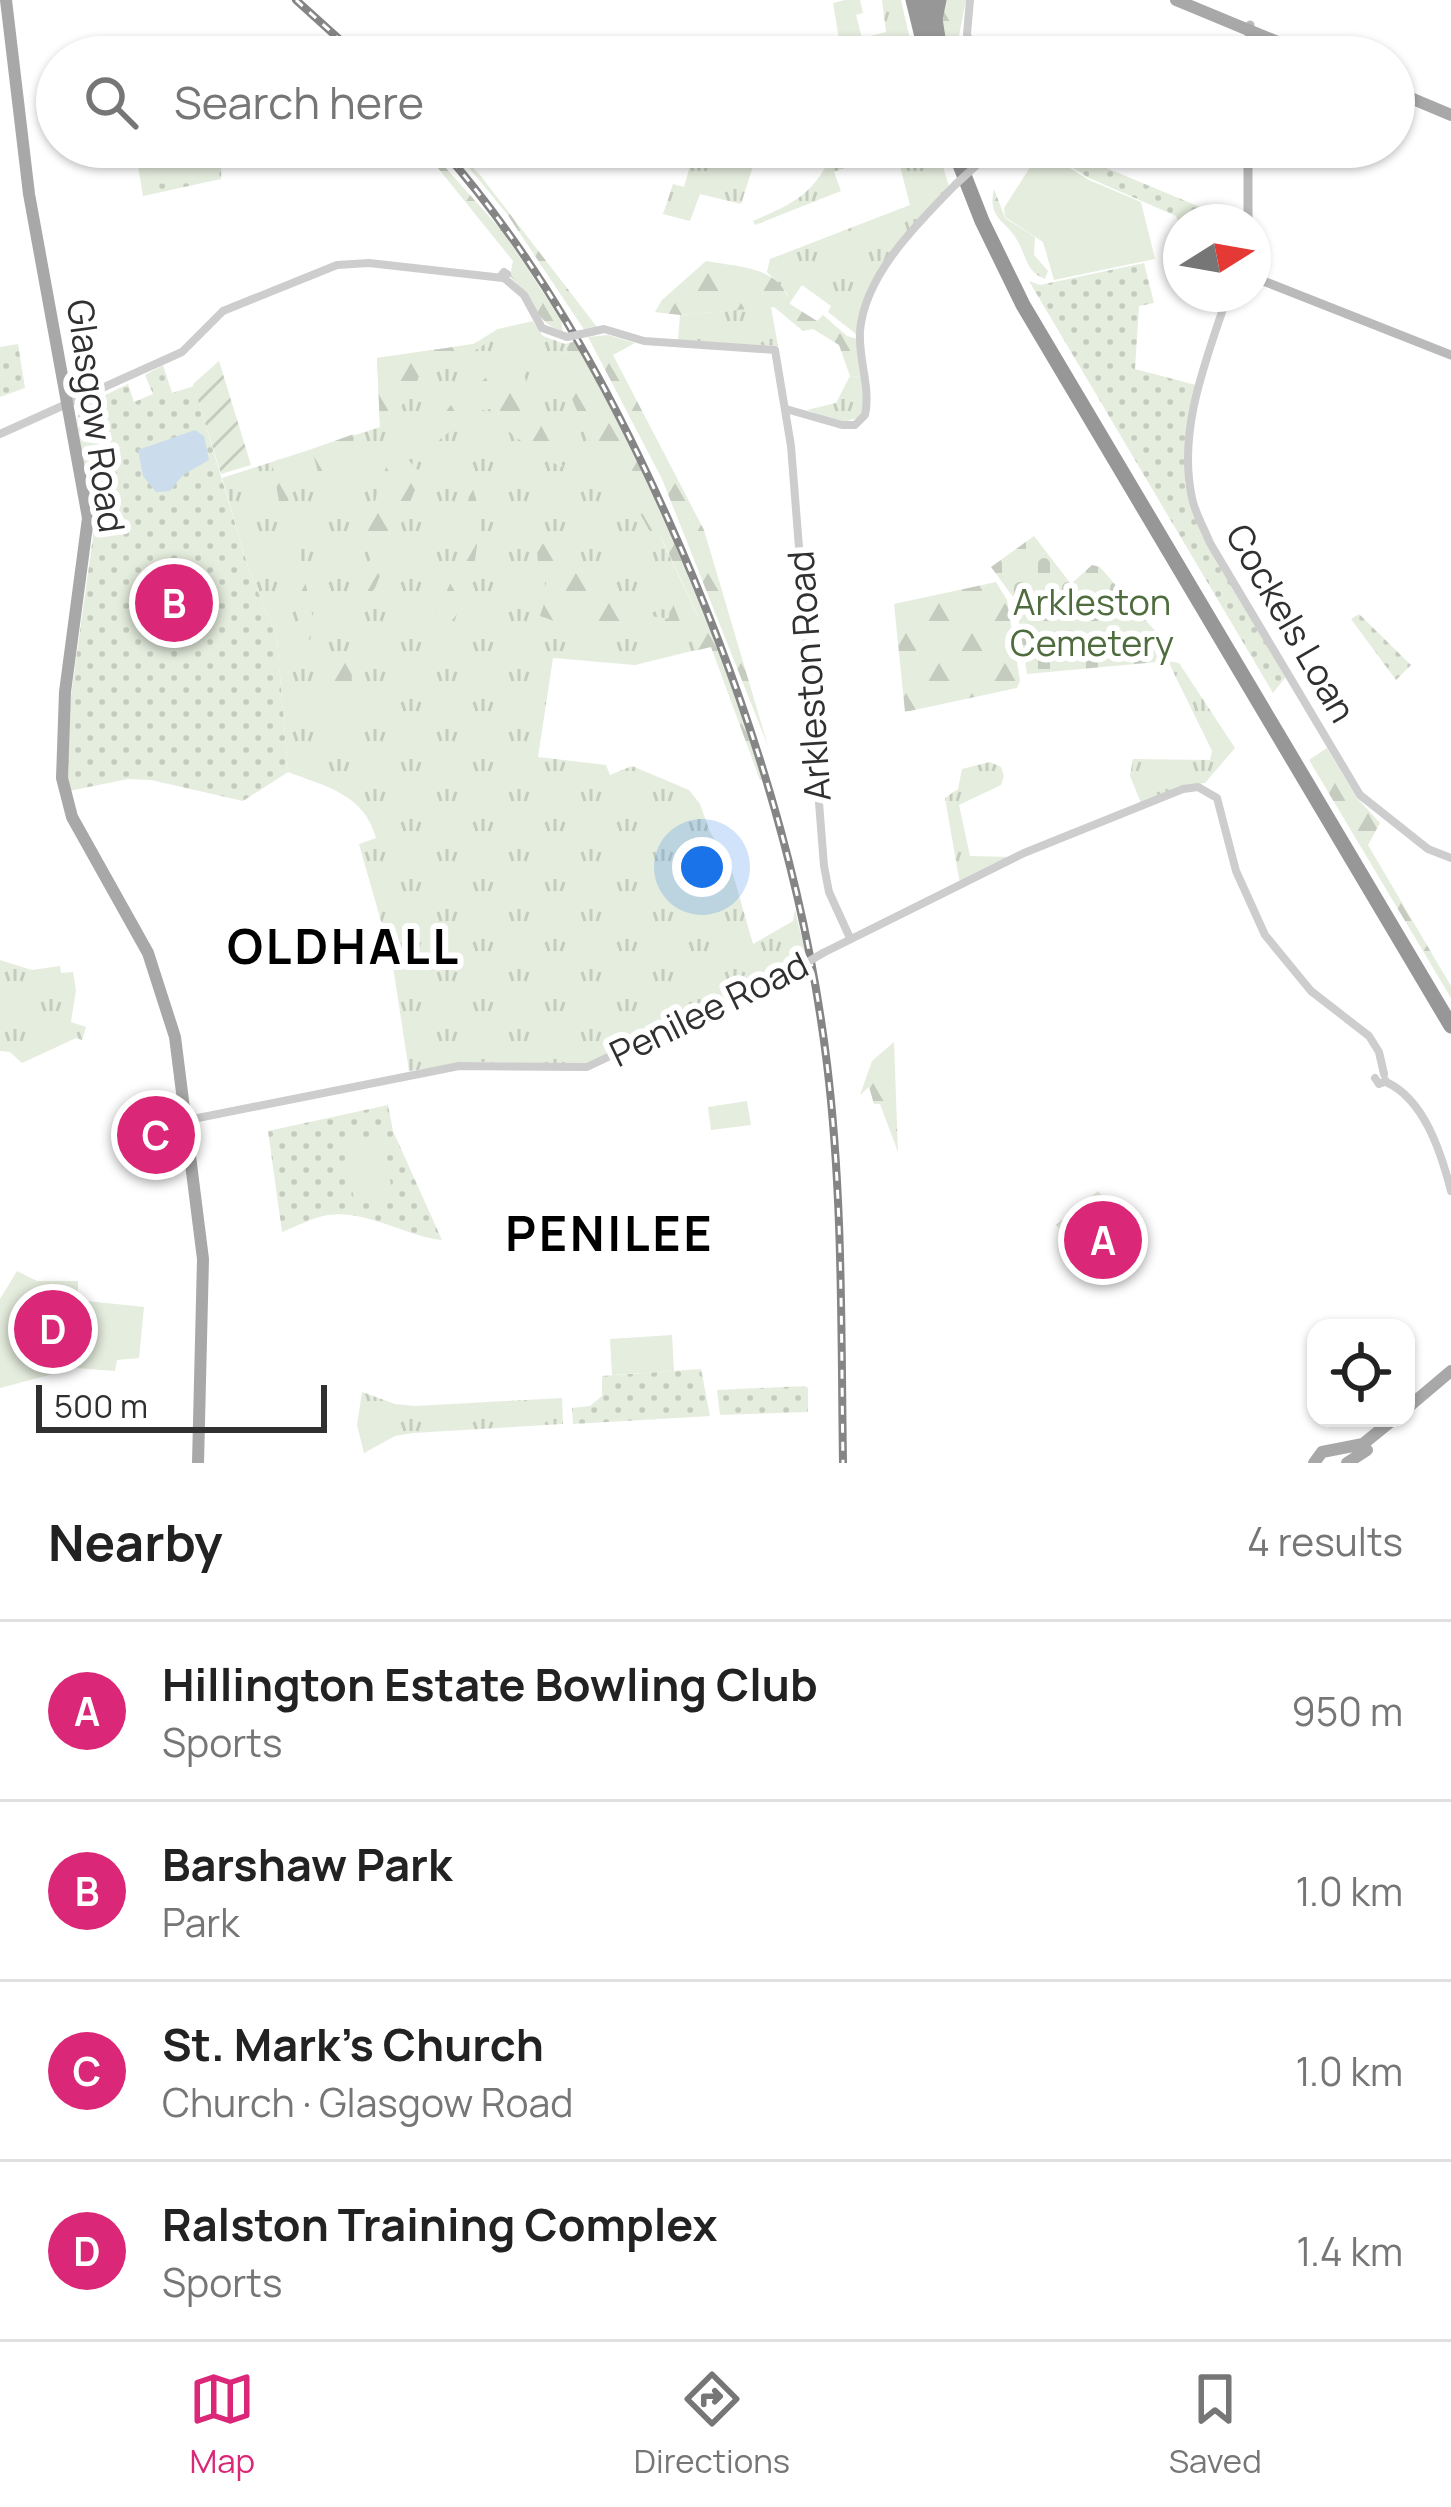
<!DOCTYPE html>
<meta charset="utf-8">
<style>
body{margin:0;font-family:Manrope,sans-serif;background:#f6f6f6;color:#222}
.controls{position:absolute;right:36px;bottom:36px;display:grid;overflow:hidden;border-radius:24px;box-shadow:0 3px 9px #0004}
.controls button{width:108px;height:108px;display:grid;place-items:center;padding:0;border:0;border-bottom:3px solid #e0e0e0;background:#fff;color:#222;font:60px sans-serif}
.compass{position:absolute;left:1163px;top:204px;width:108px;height:108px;border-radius:50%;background:#fff;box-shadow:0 3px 9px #0004;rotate:79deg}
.scale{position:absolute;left:36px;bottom:30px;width:291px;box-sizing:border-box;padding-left:12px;border:6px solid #303030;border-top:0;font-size:33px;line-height:42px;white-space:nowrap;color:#303030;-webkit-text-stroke:9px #fff;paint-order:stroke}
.you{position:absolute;left:702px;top:867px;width:42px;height:42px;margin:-30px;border:9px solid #fff;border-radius:50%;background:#1a73e8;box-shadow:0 0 0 18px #1a73e833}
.badge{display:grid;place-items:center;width:78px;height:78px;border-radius:50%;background:#db2777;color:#fff;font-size:39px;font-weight:700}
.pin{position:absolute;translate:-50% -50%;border:6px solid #fff;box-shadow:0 3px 12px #0006}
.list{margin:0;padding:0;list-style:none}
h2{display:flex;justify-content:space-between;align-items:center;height:156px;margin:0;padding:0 48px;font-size:51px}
h2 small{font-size:39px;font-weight:400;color:#767676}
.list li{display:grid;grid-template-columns:78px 1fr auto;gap:36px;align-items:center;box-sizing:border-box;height:180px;padding:0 48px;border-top:3px solid #e0e0e0}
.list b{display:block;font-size:45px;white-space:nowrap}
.list p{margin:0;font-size:39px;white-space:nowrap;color:#767676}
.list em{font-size:39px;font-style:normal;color:#767676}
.icon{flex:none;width:66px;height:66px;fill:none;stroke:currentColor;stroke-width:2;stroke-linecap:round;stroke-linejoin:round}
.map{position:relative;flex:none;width:1451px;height:1463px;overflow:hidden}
.search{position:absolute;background:#fff;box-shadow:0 3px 9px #0004;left:36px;right:36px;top:36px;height:132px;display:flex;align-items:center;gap:30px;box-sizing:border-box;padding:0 42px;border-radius:66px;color:#767676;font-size:45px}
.sheet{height:876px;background:#fff}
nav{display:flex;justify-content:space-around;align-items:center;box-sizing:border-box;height:168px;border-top:3px solid #e0e0e0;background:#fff;font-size:33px;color:#767676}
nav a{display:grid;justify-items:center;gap:6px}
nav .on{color:#db2777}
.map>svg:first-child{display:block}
.grass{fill:url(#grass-tufts)}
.forest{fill:url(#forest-firs)}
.cemetery{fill:url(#cemetery-stones)}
.park{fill:url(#park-dots)}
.garden{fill:url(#garden-furrows)}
.pitch{fill:#e5edde}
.water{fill:#cbdced}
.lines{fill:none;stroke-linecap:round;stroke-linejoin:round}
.tertiary{stroke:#cdcdcd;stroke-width:8}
.secondary{stroke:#bababa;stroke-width:9}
.primary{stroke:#a8a8a8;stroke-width:12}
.motorway{stroke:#979797;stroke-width:15}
.rail-casing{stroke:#858585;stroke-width:8}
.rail{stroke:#fff;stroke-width:3;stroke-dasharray:9;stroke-linecap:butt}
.tertiary-bridge{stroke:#cdcdcd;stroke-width:8}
.labels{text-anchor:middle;stroke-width:12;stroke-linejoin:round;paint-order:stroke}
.street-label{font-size:36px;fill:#303030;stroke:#fff}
.park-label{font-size:36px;fill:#4e6c3d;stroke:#fff}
.district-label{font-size:48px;font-weight:bold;letter-spacing:3px;fill:#000;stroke:#fff}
</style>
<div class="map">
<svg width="1451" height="1463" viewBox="0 0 1451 1463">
<defs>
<pattern id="grass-tufts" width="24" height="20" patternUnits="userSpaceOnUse" patternTransform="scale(3)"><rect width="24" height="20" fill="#e5edde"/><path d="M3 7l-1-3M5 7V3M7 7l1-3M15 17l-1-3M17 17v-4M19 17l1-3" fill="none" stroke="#c5ccbf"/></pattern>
<pattern id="forest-firs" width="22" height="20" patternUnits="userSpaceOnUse" patternTransform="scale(3)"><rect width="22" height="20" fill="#e5edde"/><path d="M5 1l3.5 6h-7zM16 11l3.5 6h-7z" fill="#c5ccbf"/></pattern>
<pattern id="cemetery-stones" width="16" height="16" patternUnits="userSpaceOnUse" patternTransform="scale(3)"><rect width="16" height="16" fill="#e5edde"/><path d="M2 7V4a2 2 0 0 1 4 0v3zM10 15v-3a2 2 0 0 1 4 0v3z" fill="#c5ccbf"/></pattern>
<pattern id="park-dots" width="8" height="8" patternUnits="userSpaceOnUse" patternTransform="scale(3)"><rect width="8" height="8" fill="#e5edde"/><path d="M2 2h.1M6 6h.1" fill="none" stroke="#c5ccbf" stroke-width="1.8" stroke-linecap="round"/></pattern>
<pattern id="garden-furrows" width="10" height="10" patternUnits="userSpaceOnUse" patternTransform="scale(3)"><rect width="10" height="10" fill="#e5edde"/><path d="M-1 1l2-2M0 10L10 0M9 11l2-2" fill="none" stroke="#c5ccbf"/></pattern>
</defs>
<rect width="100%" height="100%" fill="#fff"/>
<path class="grass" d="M845,0H860L863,13L856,15L862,38L886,32L882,0H901L914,57H842L833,3Z
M712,147L756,157L741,204L700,194L690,221L663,214L673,184L684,187L691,162H706Z
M835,147L860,149L846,158L849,166L834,172L841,191L755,225L753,221C797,202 816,193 835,147Z
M895,147H937L949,186C910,227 864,276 856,334L828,312L831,306L802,285L789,304L787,293L767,272L770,259L910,205Z
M771,307L778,346L678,340L680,315Z
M533,321L543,336L565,344L569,352L558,354L643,500L712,646L635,665L553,658L538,757L606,765L610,775L632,766L689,790L700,804L710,832L730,864L753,944L793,921L795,910L807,959L583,1065L474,1062L409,1071L392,960L359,844L376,838C364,794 327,787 288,772L277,639L248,567L222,478L380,427L377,358L474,344L498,329Z
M850,376L861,377L864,408L860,417L841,423L807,410L836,403Z
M1168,661L1179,663L1235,748L1205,783L1180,786L1141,803L1130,776L1133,759L1210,760L1212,751Z
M990,762L1001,767L1004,776L1001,785L959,805L970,856L1013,857L960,884L945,798L958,789L962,769Z
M0,960L32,970L60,966L61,973L73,972L76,990L71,1022L86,1027L82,1040L76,1038L22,1063L10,1052L0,1051Z
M747,1101L751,1125L711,1130L708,1107Z
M362,1392L395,1404L415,1406L562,1398L563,1424L413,1433L395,1436L364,1453L357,1425Z"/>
<path class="forest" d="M945,0H966L959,36L963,57H947L940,17Z
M421,147H427L504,233L561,320L563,332C535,323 530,295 510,276L513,261Z
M452,147L480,175L597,327L585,331L507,214Z
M994,189L1005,218L1035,237L1034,255L1048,271L1045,279C1025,271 1027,256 1017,240C1006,220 987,219 994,189Z
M706,261C738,267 781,266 790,304L817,321L823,315L847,336L857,339L861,377L850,376L839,345L813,329L803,331L774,307L680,315L655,312L662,300Z
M498,329L500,335L464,357L423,364L413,394L380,427L377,358L474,344Z
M608,335L635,343L613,355L704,530L768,746L662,479L588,337Z
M576,341C652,482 713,626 764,779L760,780L711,647L694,651L699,618L661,537L649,530L632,499L597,457L553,355L568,352L565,344Z
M510,352L519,356L535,414L563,467L530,453L531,444L515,438L490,409L461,414L448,433L421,455L417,453L455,399L471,393Z
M354,434L350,481L320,480L312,449Z
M390,455L405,456L416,469L431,472L419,480L375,588L362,606L375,531L361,544Z
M280,459L313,619L310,641L300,619L272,462Z
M471,486C487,511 474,590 457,614C446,630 432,643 422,660L418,656L453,577Z
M540,541L628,620L650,616L670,619L669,611L637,602V597L667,604L662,591L667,589L681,624L577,629L540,616L546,598V577L539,571L536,542Z
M996,582L1007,600L1020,681L1017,688L905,712L894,604Z
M359,645L352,665L351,721L336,726L324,718L323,665L341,666Z
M1327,748L1357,798L1380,823L1368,845L1451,986V998L1309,760Z
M894,1042L898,1152L880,1104H874L869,1087L860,1095L872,1061Z"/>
<path class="cemetery" d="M1034,536L1071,584L1092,565L1100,567L1167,645L1168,661L1027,674L1016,601L991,567Z"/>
<path class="park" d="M135,147H222L221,179L143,196Z
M1056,147L1236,222H1181V229L1176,216L1089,178L1042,148Z
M1144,263L1154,303L1139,306L1135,369L1196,385L1185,483L1191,503L1287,675L1273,693L1029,281L1040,285Z
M18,344L25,388L0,397V347Z
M163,365L172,393L194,386L248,567L277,639L288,772L243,801L151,780L128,779L69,791L65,739L93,537L77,420L81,407L128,384L134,402L153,394L145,375Z
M1359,614L1411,665L1396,680L1351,619Z
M388,1105L393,1131L442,1240C405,1236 365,1209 328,1215C312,1218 297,1226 282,1232L268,1131Z
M701,1369L710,1416L573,1424L572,1408L590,1406L602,1396V1376Z
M805,1386L808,1388V1412L720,1415L717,1390Z"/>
<path class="garden" d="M219,361L251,465L221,474L193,384Z
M1098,1191L1116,1212L1072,1244L1056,1225Z"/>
<path class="pitch" d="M139,147H215L211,166L202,176C167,187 142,193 139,147Z
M1041,150L1089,180L1141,202L1155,259L1054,280L1043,242L1005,217L1004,208Z
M382,1137L393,1196L355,1204L343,1144Z
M1116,1212L1134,1235L1092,1270L1072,1244Z
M17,1271L37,1281H78V1300L144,1307L139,1358L117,1360L115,1371L76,1368L0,1388V1299Z
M672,1335L674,1371L612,1375L610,1339Z"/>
<path class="water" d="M195,430L204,436L209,460L183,475L170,491L156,492L143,476L138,450Z"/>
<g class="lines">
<path class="tertiary" d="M970,0L967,34L973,57
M980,162L993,147
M504,272L507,274L505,277L501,276Z
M504,278L524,295L542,328L567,337
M1228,294C1207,358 1177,429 1192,498C1195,513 1204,528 1210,543L1360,795L1428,849L1451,858
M591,332L604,329L644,341L775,350L791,446L824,866L829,892L850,938
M786,409L842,425H855L865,415C871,387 858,359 860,331C865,274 918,223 956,184
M0,434L182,352L223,311L337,265L369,263L503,278
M823,953L1024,853L1183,789L1198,787L1217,798L1236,871L1265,935L1311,991L1369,1036L1379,1052L1384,1074
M1375,1078L1379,1084L1386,1081
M1386,1082C1424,1099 1441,1152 1451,1191
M183,1121L459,1066L587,1067L806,963"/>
<path class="secondary" d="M1248,57L1250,25
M1248,147V222
M1253,277L1451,355"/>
<path class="primary" d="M6,0L29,194L88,518L65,692L62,778L72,817L148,953L175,1037L203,1259L198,1463
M1176,0L1314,57
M1394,91L1451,115
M1406,1409L1451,1371
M1314,1463L1322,1452L1363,1444L1395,1418
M1347,1463L1367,1450"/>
<path class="motorway" d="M913,0L927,57
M924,0L932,38
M939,0L935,19L941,57
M953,147L982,221L1023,305L1451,1026"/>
<g class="rail-casing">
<path id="rail" d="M296,0L359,57
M440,147C537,257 607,383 667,517C745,691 804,874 827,1064C843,1196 841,1330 843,1463"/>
</g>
<use href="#rail" class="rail"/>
<path class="tertiary-bridge" d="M956,184L980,162
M567,337L591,332
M806,963L823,953"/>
</g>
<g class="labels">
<g class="street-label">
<text transform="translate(96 416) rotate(82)" y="13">Glasgow Road</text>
<text transform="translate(1291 623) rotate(60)" y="13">Cockels Loan</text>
<text transform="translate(809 676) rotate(-94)" y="13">Arkleston Road</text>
<text transform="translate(709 1009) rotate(-26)" y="13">Penilee Road</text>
</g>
<g class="park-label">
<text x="1092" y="615">Arkleston<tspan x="1092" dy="41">Cemetery</tspan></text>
</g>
<g class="district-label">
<text x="344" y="964">OLDHALL</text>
<text x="610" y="1251">PENILEE</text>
</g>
</g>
</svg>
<div class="controls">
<button><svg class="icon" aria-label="locate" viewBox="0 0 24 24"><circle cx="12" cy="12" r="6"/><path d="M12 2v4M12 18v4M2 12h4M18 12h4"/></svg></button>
</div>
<svg class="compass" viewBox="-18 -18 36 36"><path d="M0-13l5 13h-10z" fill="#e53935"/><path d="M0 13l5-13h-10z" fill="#767676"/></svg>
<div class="scale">500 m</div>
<div class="you"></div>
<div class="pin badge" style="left:1103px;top:1240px">A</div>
<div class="pin badge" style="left:174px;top:603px">B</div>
<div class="pin badge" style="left:156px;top:1135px">C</div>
<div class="pin badge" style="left:53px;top:1329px">D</div>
<div class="search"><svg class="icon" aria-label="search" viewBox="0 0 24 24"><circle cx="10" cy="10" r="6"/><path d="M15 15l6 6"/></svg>Search here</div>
</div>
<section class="sheet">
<h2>Nearby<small>4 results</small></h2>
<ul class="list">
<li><span class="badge">A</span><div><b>Hillington Estate Bowling Club</b><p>Sports</p></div><em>950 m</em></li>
<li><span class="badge">B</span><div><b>Barshaw Park</b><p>Park</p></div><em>1.0 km</em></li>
<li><span class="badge">C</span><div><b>St. Mark's Church</b><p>Church · Glasgow Road</p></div><em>1.0 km</em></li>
<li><span class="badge">D</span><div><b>Ralston Training Complex</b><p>Sports</p></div><em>1.4 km</em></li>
</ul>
</section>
<nav>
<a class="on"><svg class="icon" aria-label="map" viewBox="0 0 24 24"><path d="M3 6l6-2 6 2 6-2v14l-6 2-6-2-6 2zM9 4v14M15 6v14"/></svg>Map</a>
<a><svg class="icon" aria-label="directions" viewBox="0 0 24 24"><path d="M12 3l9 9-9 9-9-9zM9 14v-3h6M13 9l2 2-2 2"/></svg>Directions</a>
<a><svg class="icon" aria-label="saved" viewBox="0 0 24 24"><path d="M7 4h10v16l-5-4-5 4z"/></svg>Saved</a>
</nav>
